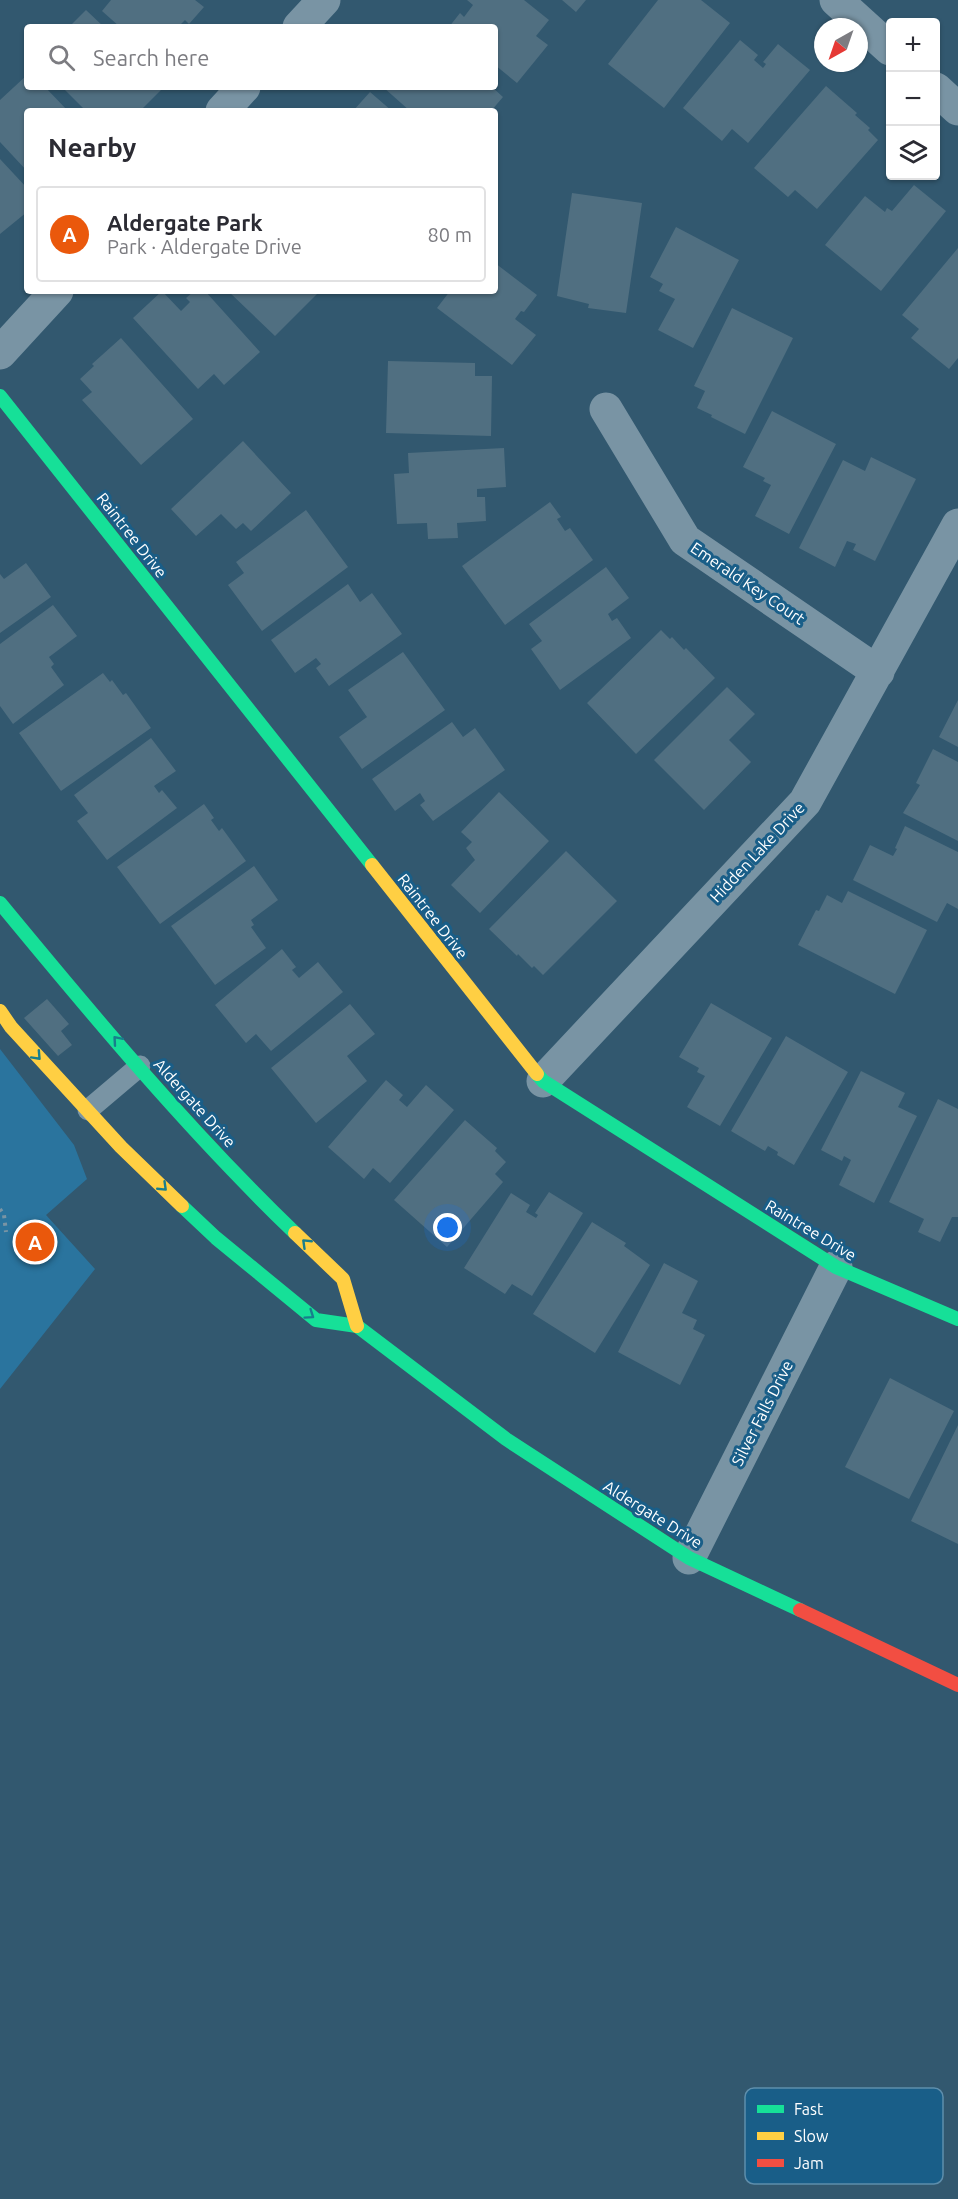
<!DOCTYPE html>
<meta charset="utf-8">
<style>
body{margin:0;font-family:Ubuntu,sans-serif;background:#f7f7f7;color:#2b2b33}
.controls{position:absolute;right:18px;top:18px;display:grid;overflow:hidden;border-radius:6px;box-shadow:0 2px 4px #0004}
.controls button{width:54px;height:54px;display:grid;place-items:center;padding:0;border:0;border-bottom:2px solid #e1e1e2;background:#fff;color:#2b2b33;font:30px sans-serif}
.compass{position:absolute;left:814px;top:18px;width:54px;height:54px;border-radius:50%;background:#fff;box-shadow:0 2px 4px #0004;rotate:220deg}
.you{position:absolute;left:448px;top:1228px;width:21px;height:21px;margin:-15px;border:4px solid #fff;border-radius:50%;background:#1a73e8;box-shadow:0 0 0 9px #1a73e833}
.badge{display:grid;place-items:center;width:39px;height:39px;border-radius:50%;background:#ea580c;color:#fff;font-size:20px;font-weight:700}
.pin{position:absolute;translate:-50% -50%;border:3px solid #fff;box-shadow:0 2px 6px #0006}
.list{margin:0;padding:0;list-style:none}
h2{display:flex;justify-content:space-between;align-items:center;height:78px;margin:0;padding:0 24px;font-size:26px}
h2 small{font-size:20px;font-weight:400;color:#7c7c81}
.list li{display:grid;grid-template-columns:39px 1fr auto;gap:18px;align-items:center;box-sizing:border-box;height:96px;margin:0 12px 12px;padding:0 12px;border:2px solid #e1e1e2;border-radius:6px}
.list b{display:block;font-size:22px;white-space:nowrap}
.list p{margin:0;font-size:20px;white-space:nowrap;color:#7c7c81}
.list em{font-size:20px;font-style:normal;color:#7c7c81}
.icon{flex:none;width:33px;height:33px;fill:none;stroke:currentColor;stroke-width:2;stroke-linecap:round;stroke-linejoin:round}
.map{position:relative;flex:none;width:958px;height:2199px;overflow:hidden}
.search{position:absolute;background:#fff;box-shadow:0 2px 4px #0004;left:24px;top:24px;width:474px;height:66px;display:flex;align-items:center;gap:15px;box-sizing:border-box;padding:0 21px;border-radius:6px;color:#7c7c81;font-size:22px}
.panel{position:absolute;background:#fff;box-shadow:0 2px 4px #0004;left:24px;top:108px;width:474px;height:186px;border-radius:6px}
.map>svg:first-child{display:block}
.green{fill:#2a749e}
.building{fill:#506f81}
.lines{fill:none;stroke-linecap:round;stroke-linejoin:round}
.path{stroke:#7994a4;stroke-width:4;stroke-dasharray:3 4.5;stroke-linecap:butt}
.lane{stroke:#7994a4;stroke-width:21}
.street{stroke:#7994a4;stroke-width:33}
.fast{stroke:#16e098;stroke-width:14}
.slow{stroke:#ffcf43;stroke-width:14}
.jam{stroke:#f24e42;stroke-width:14}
.oneway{stroke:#187e8c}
.labels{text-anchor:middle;stroke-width:6;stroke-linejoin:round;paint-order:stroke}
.street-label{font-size:16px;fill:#fff;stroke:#195e88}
.key{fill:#195e88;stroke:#5e8eac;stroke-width:1.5}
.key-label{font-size:16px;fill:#fff}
</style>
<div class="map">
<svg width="958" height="2199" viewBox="0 0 958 2199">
<rect width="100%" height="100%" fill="#32586f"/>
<path class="green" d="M0,1049L74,1145L87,1179L46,1215L95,1269L0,1389Z"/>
<path class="building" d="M111,0H195L204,7L189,24L185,20L178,27H120L102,11Z
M467,0H524L549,20L536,36L548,45L517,83L495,65V27H449L460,13L464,17L473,5Z
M562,0H586L576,12Z
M658,0H701L730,23L664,108L608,64Z
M86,10L104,27H69Z
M740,40L758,55L754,60L763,68L766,64L763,62L778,44L810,70L748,143L732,129L722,141L683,108Z
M27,75V87H45L68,111H27V171L0,142V100Z
M826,86L857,113L855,115L870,128L868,130L878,140L817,209L795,190L788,197L754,168Z
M62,87H164L140,111H86Z
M383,87H492L503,97L491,111H410Z
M370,92L392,111H353Z
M0,159L27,188V212L0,234Z
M914,185L946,211L881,291L825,245L865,196L885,212L887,208L892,211Z
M572,193L642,203L626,313L588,308L589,304L557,296Z
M676,227L739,260L693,348L658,330L675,299L659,291L663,284L650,277Z
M958,248V358L949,369L911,338L919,329L902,315Z
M495,263L537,295L524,312L521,311L515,319L536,335L512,365L437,308L450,291H495Z
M162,291L181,311L190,302L186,298L194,291H205L260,352L224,385L214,374L198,389L133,318Z
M228,291H320L275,336Z
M732,308L793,338L745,434L711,417L712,415L697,408L705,391L694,386Z
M121,338L193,419L141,465L82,400L92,392L80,379L94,366L92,364Z
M388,361L475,363V376H492L491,436L386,433Z
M772,411L836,444L789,534L755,516L771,485L763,481L765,478L743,467Z
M243,441L291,493L251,531L243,523L236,529L221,514L196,536L171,509Z
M504,448L506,487L477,489V497H485L486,521L457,523L458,538L428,539L427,523L397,524L394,474L409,473L408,453Z
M871,457L916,479L875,561L853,550L856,544L847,541L835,567L799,548L843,460L865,471Z
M550,502L561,517L557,519L565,531L570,528L593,560L505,625L462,566Z
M306,510L348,567L262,631L228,585L244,573L236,562Z
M26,563L51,597L0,633V574L4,579Z
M606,567L629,598L608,614L612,621L617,618L631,638L560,690L531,649L542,641L529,624Z
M348,584L360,602L372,593L402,634L329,686L316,668L321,664L316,658L295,673L271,640Z
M53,605L77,636L49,657L54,664L51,667L64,685L13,724L0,706V644Z
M661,630L670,639L672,637L684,650L686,648L715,678L636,754L587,703Z
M403,652L445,710L362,769L339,737L367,717L348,690Z
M103,673L110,682L112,680L123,695L126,693L151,728L61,791L19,733Z
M727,687L755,714L729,740L751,762L704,810L654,760Z
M958,700V747L939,737Z
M452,722L463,737L475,728L505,770L433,821L420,805L425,801L420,793L395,811L372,779Z
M151,738L176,771L154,786L159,793L162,790L177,808L107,860L77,821L88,813L74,795Z
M933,749L958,762V841L903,813L920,785L916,783Z
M499,792L549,841L480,913L451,885L475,860L466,848L472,842L461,832Z
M204,804L214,818L211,820L219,831L222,828L246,861L160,924L117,867Z
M905,826L958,852V909L947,903L937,922L853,880L870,845L893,856L897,849L895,848Z
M566,851L617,901L543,975L534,966L532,968L518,954L517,956L489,929Z
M254,866L278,900L251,920L254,925L251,927L266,948L215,985L171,926Z
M848,891L927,930L895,994L798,945L816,910L819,911L827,895L842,903Z
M282,949L296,967L292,970L299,978L318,962L343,992L271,1051L256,1034L246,1043L215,1005Z
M47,999L69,1024L61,1031L72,1045L58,1056L24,1018Z
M711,1003L772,1038L720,1126L687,1107L705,1076L697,1072L699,1068L679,1057Z
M350,1004L375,1034L347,1056L367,1081L316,1123L271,1068Z
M786,1036L848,1072L794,1165L777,1155L778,1152L768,1146L765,1151L731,1131Z
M861,1071L905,1093L898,1107L917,1116L874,1203L839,1185L851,1160L844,1156L842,1161L821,1150Z
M386,1080L403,1095L399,1100L407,1107L426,1085L454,1110L390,1183L373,1168L364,1179L328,1147Z
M938,1099L958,1109V1217H952L940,1242L918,1232L924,1219L889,1202Z
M465,1120L497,1148L495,1151L506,1162L495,1174L503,1182L447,1247L394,1200Z
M549,1192L583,1213L532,1296L512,1284L505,1294L464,1268L511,1193L530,1205L526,1212L536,1218L538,1215L535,1213Z
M592,1222L626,1243L624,1246L650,1265L595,1353L533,1314Z
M664,1263L698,1281L682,1313L697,1320L693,1329L705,1335L680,1385L618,1352Z
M890,1378L954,1411L909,1499L845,1467Z
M958,1425V1544L911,1521Z"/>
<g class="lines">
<path class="path" d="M0,1209L4,1215L6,1232"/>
<path class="lane" d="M88,1110L140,1066"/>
<path class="street" d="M836,0L890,49
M299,27L324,0
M936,89L958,109
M222,111L244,87
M0,353L57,291
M606,409L685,540L878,672
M543,1081L805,802L958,525
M689,1558L836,1267"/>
<path class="fast" d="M0,396L372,865
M0,903C94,1017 189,1131 295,1233
M537,1074L543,1081L836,1267L958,1319
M182,1206L216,1238L316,1320L357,1326L506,1439L689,1558L800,1610"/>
<path class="slow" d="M372,865L537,1074
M0,1011L11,1027L121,1147L182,1206
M295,1233L343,1279L357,1326"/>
<path class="jam" d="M800,1610L958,1685"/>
</g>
<defs><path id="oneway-chevron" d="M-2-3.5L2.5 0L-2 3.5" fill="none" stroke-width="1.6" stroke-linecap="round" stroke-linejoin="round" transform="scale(1.5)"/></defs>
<g class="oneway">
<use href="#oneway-chevron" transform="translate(117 1040) rotate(-131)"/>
<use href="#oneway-chevron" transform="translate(37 1056) rotate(47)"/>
<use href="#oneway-chevron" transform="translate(163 1187) rotate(44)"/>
<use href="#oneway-chevron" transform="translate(306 1243) rotate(-136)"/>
<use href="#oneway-chevron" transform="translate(310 1315) rotate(35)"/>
</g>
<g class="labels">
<g class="street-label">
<text transform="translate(132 535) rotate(52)" y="6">Raintree Drive</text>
<text transform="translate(748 583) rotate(34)" y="6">Emerald Key Court</text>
<text transform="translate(757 852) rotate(-47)" y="6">Hidden Lake Drive</text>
<text transform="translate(433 916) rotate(52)" y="6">Raintree Drive</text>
<text transform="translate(195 1103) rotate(48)" y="6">Aldergate Drive</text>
<text transform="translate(811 1230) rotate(31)" y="6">Raintree Drive</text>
<text transform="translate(762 1413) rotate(-63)" y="6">Silver Falls Drive</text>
<text transform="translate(653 1514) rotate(32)" y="6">Aldergate Drive</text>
</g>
</g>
<rect x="745" y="2088" width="198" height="96" rx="9" class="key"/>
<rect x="757" y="2105" width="27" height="8" fill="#16e098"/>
<rect x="757" y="2132" width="27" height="8" fill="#ffcf43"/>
<rect x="757" y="2159" width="27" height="8" fill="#f24e42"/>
<g class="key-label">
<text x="794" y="2115">Fast</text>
<text x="794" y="2142">Slow</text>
<text x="794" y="2169">Jam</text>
</g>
</svg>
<div class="controls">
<button>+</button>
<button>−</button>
<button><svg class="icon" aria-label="layers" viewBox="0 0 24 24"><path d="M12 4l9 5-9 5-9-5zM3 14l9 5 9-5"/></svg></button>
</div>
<svg class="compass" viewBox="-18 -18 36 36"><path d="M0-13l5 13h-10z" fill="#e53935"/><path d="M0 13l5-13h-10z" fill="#7c7c81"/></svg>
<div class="you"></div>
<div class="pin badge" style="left:35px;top:1242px">A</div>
<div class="search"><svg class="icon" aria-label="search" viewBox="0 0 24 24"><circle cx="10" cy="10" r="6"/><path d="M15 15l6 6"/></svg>Search here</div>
<section class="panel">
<h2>Nearby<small></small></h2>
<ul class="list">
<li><span class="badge">A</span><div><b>Aldergate Park</b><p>Park · Aldergate Drive</p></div><em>80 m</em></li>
</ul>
</section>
</div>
